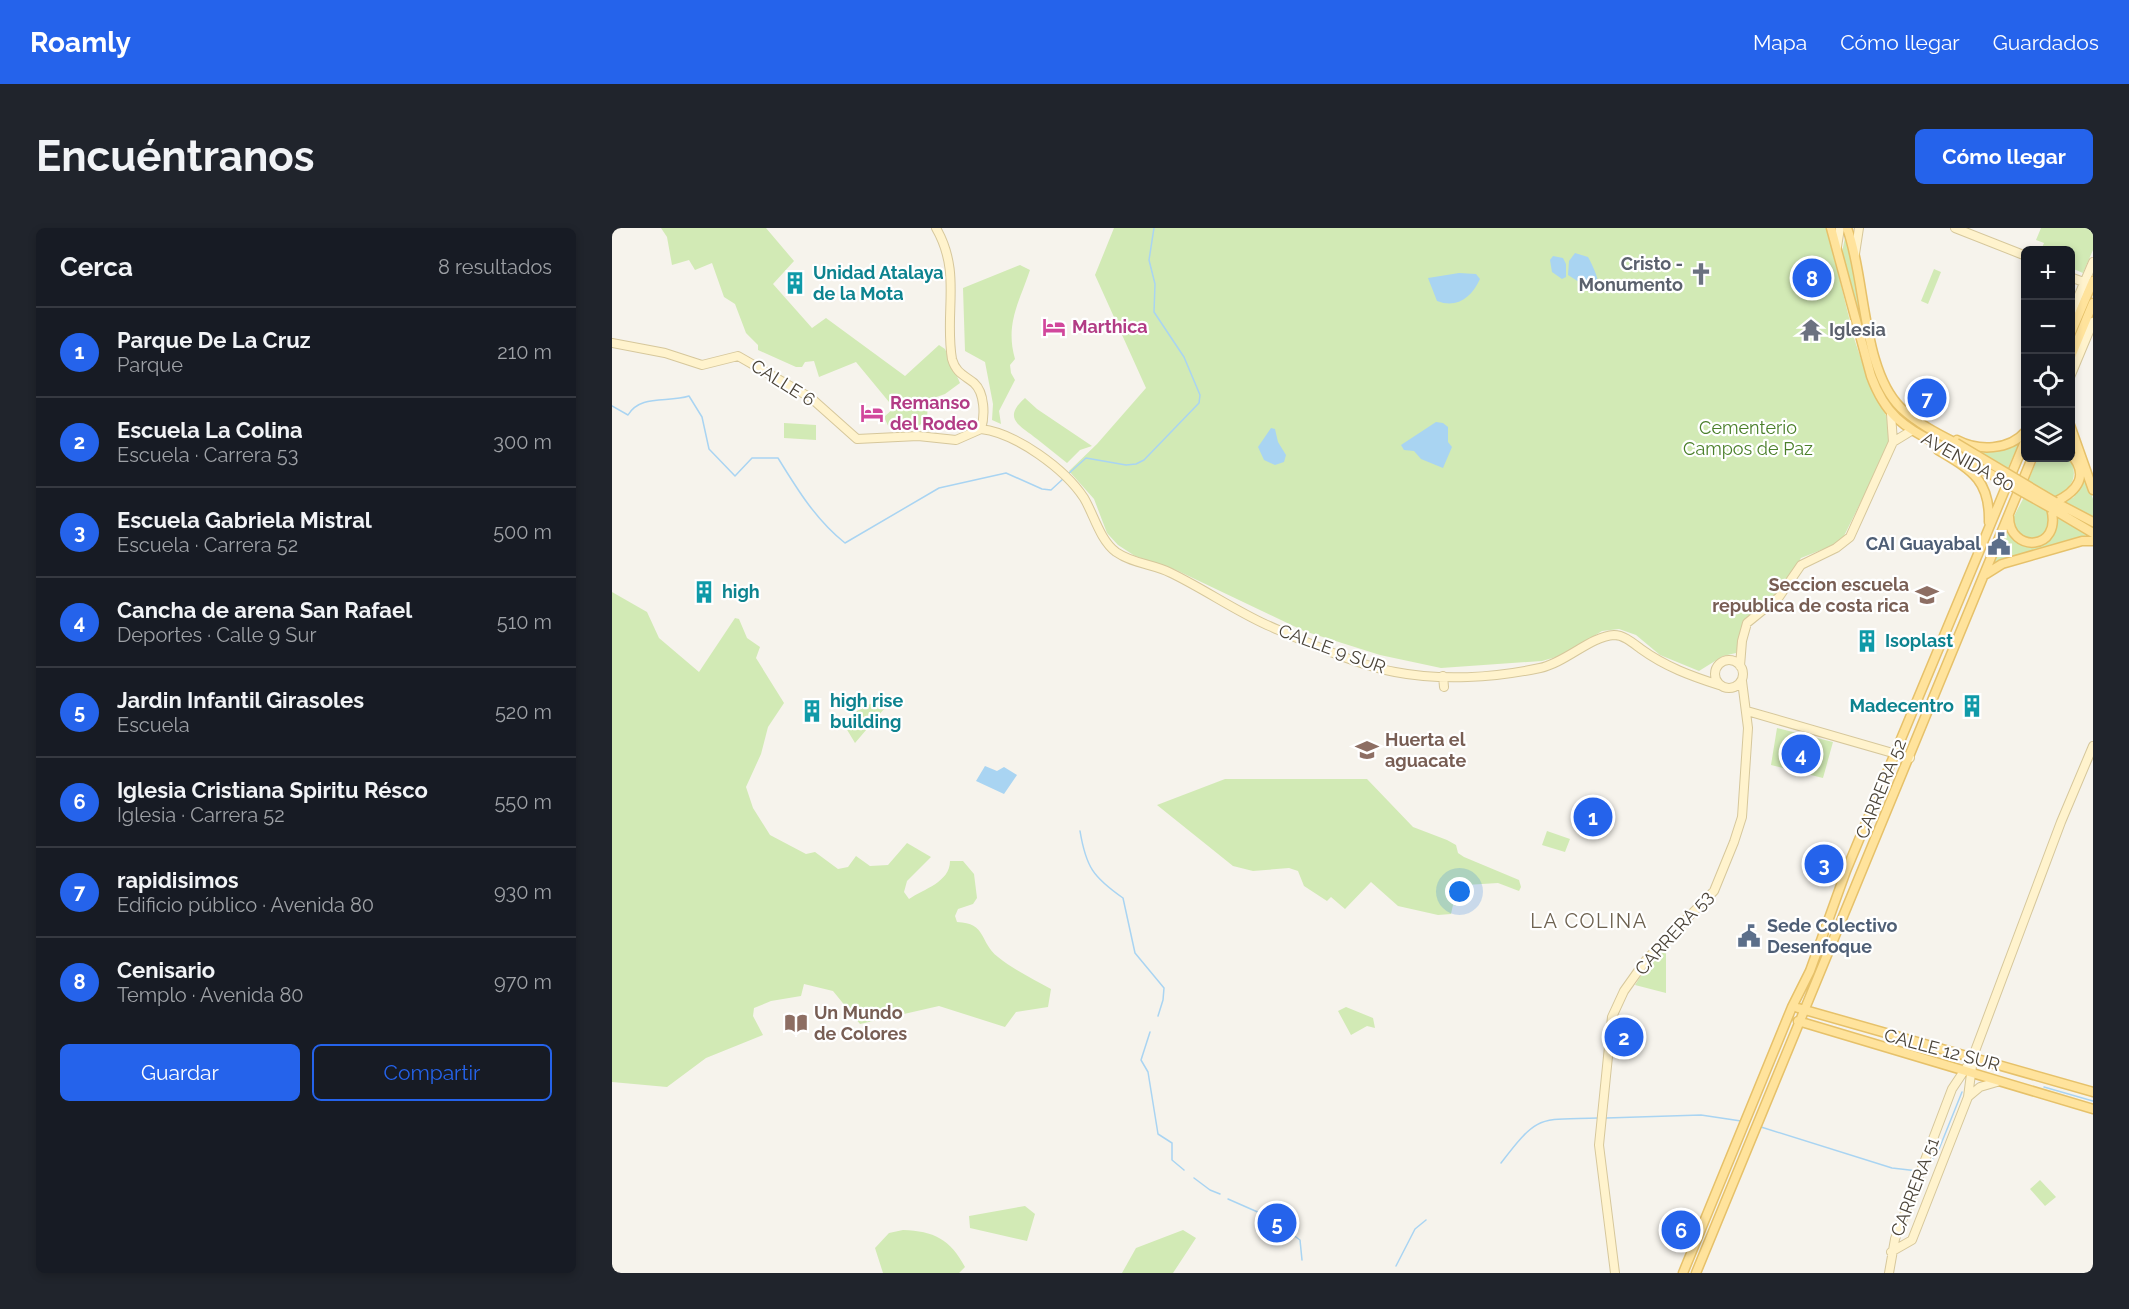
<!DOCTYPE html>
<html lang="es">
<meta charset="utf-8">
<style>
body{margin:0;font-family:Raleway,sans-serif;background:#20242c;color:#f1f3f6}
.controls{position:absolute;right:18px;top:18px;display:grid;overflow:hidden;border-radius:9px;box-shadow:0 3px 9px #0003}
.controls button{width:54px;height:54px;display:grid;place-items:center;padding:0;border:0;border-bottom:2px solid #363941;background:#171b24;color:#f1f3f6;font:30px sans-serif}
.you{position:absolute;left:848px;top:664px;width:21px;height:21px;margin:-15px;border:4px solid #fff;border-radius:50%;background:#1a73e8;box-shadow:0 0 0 9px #1a73e833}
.badge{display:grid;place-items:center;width:39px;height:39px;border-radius:50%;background:#2563eb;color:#fff;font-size:20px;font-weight:700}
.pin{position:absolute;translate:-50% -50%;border:3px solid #fff;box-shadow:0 2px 6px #0006}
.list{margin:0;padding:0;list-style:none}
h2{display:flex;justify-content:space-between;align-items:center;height:78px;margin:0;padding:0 24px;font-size:26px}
h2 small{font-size:20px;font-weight:400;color:#9ea1a6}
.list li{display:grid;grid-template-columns:39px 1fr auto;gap:18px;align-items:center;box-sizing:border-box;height:90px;padding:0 24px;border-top:2px solid #363941}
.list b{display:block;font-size:22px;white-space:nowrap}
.list p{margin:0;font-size:20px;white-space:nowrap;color:#9ea1a6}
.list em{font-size:20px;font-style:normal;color:#9ea1a6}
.actions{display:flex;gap:12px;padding:18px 24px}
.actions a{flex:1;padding:14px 0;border:2px solid #2563eb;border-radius:9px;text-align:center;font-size:21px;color:#2563eb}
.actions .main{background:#2563eb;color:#fff}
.icon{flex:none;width:33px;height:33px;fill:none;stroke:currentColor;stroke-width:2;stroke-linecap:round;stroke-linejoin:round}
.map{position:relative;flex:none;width:1481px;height:1045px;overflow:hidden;border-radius:9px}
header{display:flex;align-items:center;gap:36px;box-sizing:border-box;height:84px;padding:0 30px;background:#2563eb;color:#fff}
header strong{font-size:28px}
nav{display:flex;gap:33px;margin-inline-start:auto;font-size:21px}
.intro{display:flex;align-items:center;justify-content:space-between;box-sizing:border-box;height:144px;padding:0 36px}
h1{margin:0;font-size:42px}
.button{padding:15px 27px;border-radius:9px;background:#2563eb;color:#fff;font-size:21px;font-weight:700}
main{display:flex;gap:36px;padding:0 36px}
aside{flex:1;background:#171b24;border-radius:9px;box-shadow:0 3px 9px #0003}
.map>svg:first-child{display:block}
.green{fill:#d2eab5}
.water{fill:#a9d4f2}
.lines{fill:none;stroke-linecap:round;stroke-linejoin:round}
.stream{stroke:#a9d4f2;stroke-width:1.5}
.secondary-casing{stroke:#d6c79b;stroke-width:10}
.primary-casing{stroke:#e6c16a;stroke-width:11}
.secondary{stroke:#fff3cd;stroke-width:8}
.primary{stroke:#ffe39c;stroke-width:8}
.primary-bridge-casing{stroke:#e6c16a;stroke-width:11;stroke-linecap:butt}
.primary-bridge{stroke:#ffe39c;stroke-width:8}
.labels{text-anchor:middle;stroke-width:4.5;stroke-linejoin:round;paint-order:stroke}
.worship-label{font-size:18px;font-weight:bold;fill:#5b616d;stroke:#fff;text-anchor:end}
.culture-label{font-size:18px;font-weight:bold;fill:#0d838f;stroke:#fff;text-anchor:start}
.hotel-label{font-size:18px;font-weight:bold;fill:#b23c85;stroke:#fff;text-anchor:start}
.street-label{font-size:18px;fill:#4b4439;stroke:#fff}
.park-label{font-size:18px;fill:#4a7f2a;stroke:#fff}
.service-label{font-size:18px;font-weight:bold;fill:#4e5e75;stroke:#fff;text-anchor:end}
.education-label{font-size:18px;font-weight:bold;fill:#785e54;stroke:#fff;text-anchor:start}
.neighbourhood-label{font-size:20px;letter-spacing:1.5px;fill:#6e6250;stroke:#fff}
</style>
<header>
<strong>Roamly</strong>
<nav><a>Mapa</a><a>Cómo llegar</a><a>Guardados</a></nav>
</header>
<div class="intro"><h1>Encuéntranos</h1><a class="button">Cómo llegar</a></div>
<main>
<aside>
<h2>Cerca<small>8 resultados</small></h2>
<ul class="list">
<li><span class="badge">1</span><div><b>Parque De La Cruz</b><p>Parque</p></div><em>210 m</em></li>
<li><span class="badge">2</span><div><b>Escuela La Colina</b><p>Escuela · Carrera 53</p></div><em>300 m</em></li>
<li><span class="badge">3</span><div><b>Escuela Gabriela Mistral</b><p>Escuela · Carrera 52</p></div><em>500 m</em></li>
<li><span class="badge">4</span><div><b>Cancha de arena San Rafael</b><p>Deportes · Calle 9 Sur</p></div><em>510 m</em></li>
<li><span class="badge">5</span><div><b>Jardin Infantil Girasoles</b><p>Escuela</p></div><em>520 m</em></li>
<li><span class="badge">6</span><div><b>Iglesia Cristiana Spiritu Résco</b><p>Iglesia · Carrera 52</p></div><em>550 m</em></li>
<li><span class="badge">7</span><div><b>rapidisimos</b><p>Edificio público · Avenida 80</p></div><em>930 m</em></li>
<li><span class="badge">8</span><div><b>Cenisario</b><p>Templo · Avenida 80</p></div><em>970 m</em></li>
</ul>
<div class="actions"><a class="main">Guardar</a><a>Compartir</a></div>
</aside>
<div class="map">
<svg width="1481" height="1045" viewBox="0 0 1481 1045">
<rect width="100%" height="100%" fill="#f6f3ec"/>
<path class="green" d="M49,0H154L182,33L161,56L200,100L214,90L293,148L327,117L333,121L348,155L333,166L316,172L315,192L302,201L278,202L272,189L282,180L244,134L207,149L202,133L193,134L190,139H184L146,122V117L134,105L123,76L112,69L100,35L83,42L77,32L60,37L55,9Z
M502,0H1215L1242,110L1258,158L1275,189L1277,217L1229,314L1189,330L1166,366L1131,401L1124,425L1111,428L1087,443L1048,427L1024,407L1007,401L990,403L951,427L930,433L829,440L768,427L692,403L564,342L523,328L506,317L495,305L482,271L457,243L485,216L534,160L483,47Z
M1429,0H1481V22L1471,45L1459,40L1458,22H1429L1432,15L1424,12Z
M1234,5C1247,63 1256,157 1302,197L1299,200L1282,186L1267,162L1230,24Z
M408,37L418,42C407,75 393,96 403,131L398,137L399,145L403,152L387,183L389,196L380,192L381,176L373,134L353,123L351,60Z
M1322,41L1329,44L1316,76L1309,73Z
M413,170L425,181L480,218L468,222L455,235C445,227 435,219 425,211C409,198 389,191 413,170Z
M172,195L204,197V212L172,210Z
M1459,206L1481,271V292L1450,275L1462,269L1469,252L1459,221Z
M1408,213L1395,242L1355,220Z
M1426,230H1458C1467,250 1460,260 1442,270L1415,255Z
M1412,269L1438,283L1439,298L1428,310C1412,311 1406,308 1399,294Z
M1444,287L1481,309L1395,330L1377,338L1395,300L1408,316L1424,318L1441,309Z
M0,364L35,384L47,410L87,444L123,390L127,391L135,410L148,419L144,430L172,475L156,499L149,526L134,559L141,580L158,607L194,626L203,624L226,641L236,639L244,628L258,638L276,637L295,615L319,629L295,653L292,664L297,671C312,661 338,654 338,633H351L362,646L365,670L361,676L346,681L343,688L345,694C375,695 367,714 386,729C402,742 421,751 439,761L436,779L404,784L393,799L327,778L248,796L221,763L192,756L189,768L159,773L142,780L141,788L151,807L94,830L55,859L0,854Z
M262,474H278L243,515L234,500L245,483Z
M1165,500L1221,514L1211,550L1159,537Z
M613,551H755L801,599L835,612L844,617L846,625L852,629L907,652L909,659L907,663L886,655L854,657L844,678L841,677L839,686L826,687L786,678L759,654L733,681L719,669L715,673L692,658L686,643L677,640L641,643L621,638L545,577Z
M935,603L958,611L953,624L930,617Z
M1052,718L1054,722V765L1023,757L1044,724Z
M734,779L761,790L763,800L755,798L739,807L726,783Z
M1428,952L1444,969L1433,978L1418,961Z
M413,978L423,986L415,1013L358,1000L357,988Z
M291,1002C322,1003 338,1011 353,1039L347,1045H271L263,1020L277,1005Z
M571,1002L584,1010L561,1045H510L524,1020Z"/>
<path class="water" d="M963,25L976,29C979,34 986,49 986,54L979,62H969L967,54L956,47L957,33Z
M941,28L951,30L954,36V49L950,51L940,44L938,32Z
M847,45L864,46L868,51C860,69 845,81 825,73L816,50Z
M824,194L831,195L836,199V214L840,219L831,240L809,231L802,223L792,222L789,217Z
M659,200L663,201L666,214L674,227L672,234L663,237L652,232L646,219Z
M373,538L385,543L392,539L405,547L392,566L364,553Z"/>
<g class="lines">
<path class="stream" d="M0,178L16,187C28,166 56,175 77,168L90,189L97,221L123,248L140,230H166C185,261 204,292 233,315L327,260L394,245L430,261L439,262L452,250
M455,247L474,230L514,237L524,236L532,232L587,175L588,167L572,129L542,84L543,56L537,32L542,0
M468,603C474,639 481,649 511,670L523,725L552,760L551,772L546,788
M538,804L529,832L536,844L546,906L560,915V932L572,942
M1432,859L1481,873
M994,890L1089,887L1129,893
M1149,899L1280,940L1306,943
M889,935C927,885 927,892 986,890
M1313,940L1325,926L1350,864
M582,950L598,962L608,966
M616,971L657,989L688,1012L690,1032
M784,1038L803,1001L814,992"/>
<g class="secondary-casing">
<path id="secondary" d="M324,0C350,45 332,84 340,131C344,145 352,147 362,155C373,165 373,188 369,201
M1343,0L1414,28
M1225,19L1228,0
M1243,26L1247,0
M1458,49L1477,56
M1458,88L1481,34
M0,115L53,125L90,137L126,128L199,170L245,211L306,208L344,212L369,201
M1458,149L1481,94
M369,201C404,205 453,241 472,270C482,287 488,312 504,324C521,336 542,336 559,345C592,361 622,382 655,397C692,413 744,437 783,444C829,453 882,450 928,440C953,435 979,408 1002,407C1012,407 1021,415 1029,421C1054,439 1079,448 1107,457
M1281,214L1299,203
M1103 446a14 14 0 1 1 28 0a14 14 0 1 1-28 0Z
M1128,438L1130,413L1135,395L1167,369L1189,337L1224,320L1238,309L1281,214L1279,186
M831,448L832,459
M1135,483L1298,530
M1356,869L1368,859L1385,854
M1279,1024L1300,1012L1356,869L1360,838
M1003,1045L987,917L1000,789L1012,763L1034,732L1102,663L1122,614L1130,589L1136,500L1130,453
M1277,1045L1283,1011L1340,861L1360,831L1449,594L1481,518"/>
</g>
<g class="primary-casing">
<path id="primary" d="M1219,0L1259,148C1276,194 1297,200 1336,222
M1235,0C1254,51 1250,142 1289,180C1305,195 1324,205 1344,215
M1458,107L1481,53
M1458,131L1481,75
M1458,197L1481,262
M1345,212C1366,223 1397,223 1414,203
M1326,222C1359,242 1378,251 1377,294
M1443,274C1466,263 1478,247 1458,225
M1443,274L1481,294
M1439,280L1481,305
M1397,289C1397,325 1451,324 1439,280
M1374,346L1390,336L1470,313H1481
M1186,780L1481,864
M1186,793L1481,881
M1071,1045L1180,779L1198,743L1234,643L1414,211
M1084,1045L1420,230"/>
</g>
<use href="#secondary" class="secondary"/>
<use href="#primary" class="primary"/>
<g class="primary-bridge-casing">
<path id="primary-bridge" d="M1344,215L1443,274
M1336,222L1439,280"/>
</g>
<use href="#primary-bridge" class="primary-bridge"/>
</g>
<defs>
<g id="church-bare" transform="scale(1.8)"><path d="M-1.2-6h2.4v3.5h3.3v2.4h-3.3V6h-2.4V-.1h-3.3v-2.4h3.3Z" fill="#6b7280" stroke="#fff" stroke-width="2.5" paint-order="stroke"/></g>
<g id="building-bare" transform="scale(1.8)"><path d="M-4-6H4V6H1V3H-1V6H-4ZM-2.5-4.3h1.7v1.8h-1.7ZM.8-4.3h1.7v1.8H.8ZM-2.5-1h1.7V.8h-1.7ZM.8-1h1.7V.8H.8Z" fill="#0f9aa8" stroke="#fff" stroke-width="2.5" paint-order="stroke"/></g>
<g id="hotel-bare" transform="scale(1.8)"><path d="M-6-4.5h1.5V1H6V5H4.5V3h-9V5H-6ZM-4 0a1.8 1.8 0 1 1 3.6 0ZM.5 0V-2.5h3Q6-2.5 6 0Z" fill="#d1479c" stroke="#fff" stroke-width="2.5" paint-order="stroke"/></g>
<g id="temple-bare" transform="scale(1.8)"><path d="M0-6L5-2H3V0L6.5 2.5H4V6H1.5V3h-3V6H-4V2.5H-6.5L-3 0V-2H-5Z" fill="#6b7280" stroke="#fff" stroke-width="2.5" paint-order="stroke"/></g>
<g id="civic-bare" transform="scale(1.8)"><path d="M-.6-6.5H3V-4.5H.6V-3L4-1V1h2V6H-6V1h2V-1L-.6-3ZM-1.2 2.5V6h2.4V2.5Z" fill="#5c6f8a" stroke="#fff" stroke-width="2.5" paint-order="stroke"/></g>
<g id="university-bare" transform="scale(1.8)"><path d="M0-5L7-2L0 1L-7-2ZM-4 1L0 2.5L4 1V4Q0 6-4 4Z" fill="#8d6e63" stroke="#fff" stroke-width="2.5" paint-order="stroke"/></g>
<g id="school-bare" transform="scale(1.8)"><path d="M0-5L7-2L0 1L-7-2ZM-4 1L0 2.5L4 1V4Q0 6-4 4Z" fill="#8d6e63" stroke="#fff" stroke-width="2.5" paint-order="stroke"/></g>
<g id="library-bare" transform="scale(1.8)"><path d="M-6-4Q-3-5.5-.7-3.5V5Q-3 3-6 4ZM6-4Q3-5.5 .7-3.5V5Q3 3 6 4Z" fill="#8d6e63" stroke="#fff" stroke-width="2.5" paint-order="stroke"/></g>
</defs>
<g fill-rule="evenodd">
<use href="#church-bare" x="1089" y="46"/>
<use href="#building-bare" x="183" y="55"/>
<use href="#hotel-bare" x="442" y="99"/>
<use href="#temple-bare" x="1199" y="102"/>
<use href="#hotel-bare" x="260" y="185"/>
<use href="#civic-bare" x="1387" y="316"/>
<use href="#building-bare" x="92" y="364"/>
<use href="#university-bare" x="1315" y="367"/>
<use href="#building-bare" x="1255" y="413"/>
<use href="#building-bare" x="1360" y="478"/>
<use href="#building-bare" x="200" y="483"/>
<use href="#school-bare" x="755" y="522"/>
<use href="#civic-bare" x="1137" y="708"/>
<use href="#library-bare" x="184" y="795"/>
</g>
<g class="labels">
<g class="worship-label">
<text x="1071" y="42">Cristo -<tspan x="1071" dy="21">Monumento</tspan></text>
<text x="1217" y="108" text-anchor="start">Iglesia</text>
</g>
<g class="culture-label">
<text x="201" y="51">Unidad Atalaya<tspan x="201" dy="21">de la Mota</tspan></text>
<text x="110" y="370">high</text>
<text x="1273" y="419">Isoplast</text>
<text x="218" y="479">high rise<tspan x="218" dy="21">building</tspan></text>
<text x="1342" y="484" text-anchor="end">Madecentro</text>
</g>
<g class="hotel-label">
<text x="460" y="105">Marthica</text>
<text x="278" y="181">Remanso<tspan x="278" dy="21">del Rodeo</tspan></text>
</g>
<g class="street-label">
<text transform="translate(171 155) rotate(32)" y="6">CALLE 6</text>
<text transform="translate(1356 234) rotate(29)" y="6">AVENIDA 80</text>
<text transform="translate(720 421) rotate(20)" y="6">CALLE 9 SUR</text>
<text transform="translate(1269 561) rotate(-68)" y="6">CARRERA 52</text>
<text transform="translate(1062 705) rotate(-48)" y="6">CARRERA 53</text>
<text transform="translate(1330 822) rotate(15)" y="6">CALLE 12 SUR</text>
<text transform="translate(1303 959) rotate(-69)" y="6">CARRERA 51</text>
</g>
<g class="park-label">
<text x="1136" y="206">Cementerio<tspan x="1136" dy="21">Campos de Paz</tspan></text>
</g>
<g class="service-label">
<text x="1369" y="322">CAI Guayabal</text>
<text x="1155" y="704" text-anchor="start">Sede Colectivo<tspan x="1155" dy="21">Desenfoque</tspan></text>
</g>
<g class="education-label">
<text x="1297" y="363" text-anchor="end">Seccion escuela<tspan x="1297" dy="21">republica de costa rica</tspan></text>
<text x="773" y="518">Huerta el<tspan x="773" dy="21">aguacate</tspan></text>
<text x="202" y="791">Un Mundo<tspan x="202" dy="21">de Colores</tspan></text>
</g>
<g class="neighbourhood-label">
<text x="977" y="700">LA COLINA</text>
</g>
</g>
</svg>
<div class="controls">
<button>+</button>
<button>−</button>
<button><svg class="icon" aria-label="locate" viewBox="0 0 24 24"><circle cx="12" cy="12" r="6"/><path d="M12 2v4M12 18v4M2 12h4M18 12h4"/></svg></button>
<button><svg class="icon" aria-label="layers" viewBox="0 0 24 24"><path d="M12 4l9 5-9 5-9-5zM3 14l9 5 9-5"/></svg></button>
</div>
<div class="you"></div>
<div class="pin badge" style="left:981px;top:589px">1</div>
<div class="pin badge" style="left:1012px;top:809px">2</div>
<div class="pin badge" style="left:1212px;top:636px">3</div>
<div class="pin badge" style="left:1189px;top:526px">4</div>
<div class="pin badge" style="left:665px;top:995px">5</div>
<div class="pin badge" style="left:1069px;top:1002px">6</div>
<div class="pin badge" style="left:1315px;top:170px">7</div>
<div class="pin badge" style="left:1200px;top:50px">8</div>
</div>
</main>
